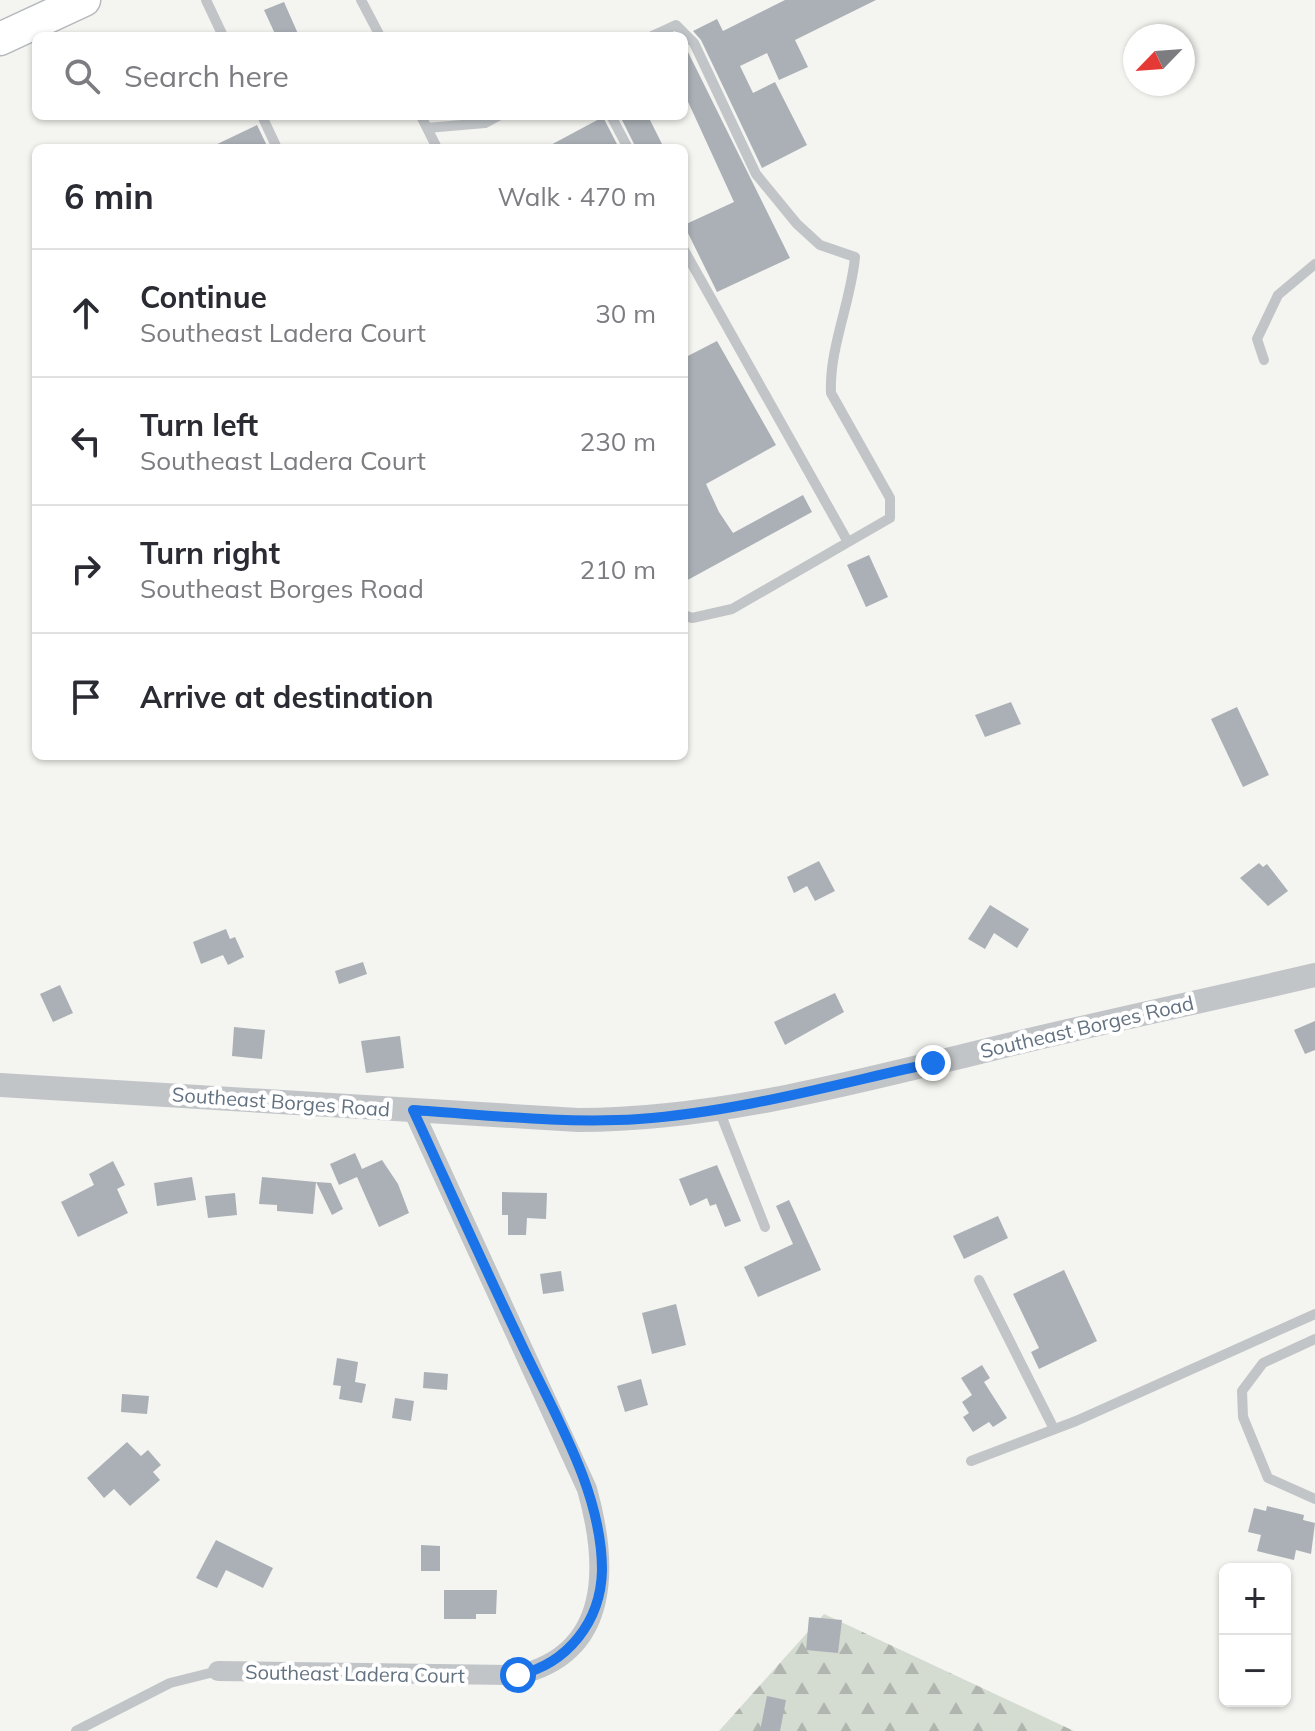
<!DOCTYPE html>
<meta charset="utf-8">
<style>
body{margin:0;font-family:Mulish,sans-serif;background:#f7f7f7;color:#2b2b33}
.controls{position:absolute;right:24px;bottom:24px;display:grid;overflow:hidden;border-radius:12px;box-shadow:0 2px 6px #0004}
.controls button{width:72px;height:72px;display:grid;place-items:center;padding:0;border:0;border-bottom:2px solid #e1e1e2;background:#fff;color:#2b2b33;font:40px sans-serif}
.compass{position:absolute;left:1123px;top:24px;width:72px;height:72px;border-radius:50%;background:#fff;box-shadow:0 2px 6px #0004;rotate:245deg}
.stop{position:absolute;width:24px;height:24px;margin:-18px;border:6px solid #1a73e8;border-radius:50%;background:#fff}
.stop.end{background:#1a73e8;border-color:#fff;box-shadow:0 2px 8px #0008}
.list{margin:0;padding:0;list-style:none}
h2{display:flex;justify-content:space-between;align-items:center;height:104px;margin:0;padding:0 32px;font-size:34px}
h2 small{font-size:26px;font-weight:400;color:#7c7c81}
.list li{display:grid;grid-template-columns:52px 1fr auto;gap:24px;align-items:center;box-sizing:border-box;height:128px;padding:0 32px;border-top:2px solid #e1e1e2}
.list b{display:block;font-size:30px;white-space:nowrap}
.list p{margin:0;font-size:26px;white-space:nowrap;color:#7c7c81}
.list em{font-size:26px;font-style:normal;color:#7c7c81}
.icon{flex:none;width:44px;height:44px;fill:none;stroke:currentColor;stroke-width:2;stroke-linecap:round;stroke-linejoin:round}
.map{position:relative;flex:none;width:1315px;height:1731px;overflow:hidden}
.search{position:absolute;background:#fff;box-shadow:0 2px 6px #0004;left:32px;top:32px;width:656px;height:88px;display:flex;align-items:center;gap:20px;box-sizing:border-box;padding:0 28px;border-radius:12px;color:#7c7c81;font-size:30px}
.panel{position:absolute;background:#fff;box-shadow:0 2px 6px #0004;left:32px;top:144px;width:656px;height:616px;border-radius:12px}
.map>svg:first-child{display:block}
.forest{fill:url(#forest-firs)}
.building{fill:#aab0b6}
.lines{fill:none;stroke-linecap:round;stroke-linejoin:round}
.primary-casing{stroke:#b4b8bc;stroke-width:35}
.service{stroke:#c1c5c8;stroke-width:10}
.minor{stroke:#c1c5c8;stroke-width:20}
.tertiary{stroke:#c1c5c8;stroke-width:24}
.primary{stroke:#fff;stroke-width:32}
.route{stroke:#1a73e8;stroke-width:10}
.labels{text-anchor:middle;stroke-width:8;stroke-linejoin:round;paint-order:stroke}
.street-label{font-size:20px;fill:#637281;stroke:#fff}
</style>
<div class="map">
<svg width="1315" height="1731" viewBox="0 0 1315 1731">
<defs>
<pattern id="forest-firs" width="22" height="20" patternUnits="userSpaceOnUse" patternTransform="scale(2)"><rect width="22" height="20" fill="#d4dbd1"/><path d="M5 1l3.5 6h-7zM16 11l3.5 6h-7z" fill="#b0b6af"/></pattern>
</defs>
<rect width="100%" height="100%" fill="#f4f4f0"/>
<path class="forest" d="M824,1614L1074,1731H719Z"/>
<path class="building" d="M785,0H876L795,40L808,67L779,80L767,53L740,66L753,93L775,82L807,145L762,168L701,40L693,31L717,19L723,31Z
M284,2L299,36H276L264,10Z
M684,44L790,258L717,292L684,225L734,202L684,93Z
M620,116H648L664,148H636Z
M603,117L619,148H545Z
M257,125L268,148H209Z
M717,341L776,445L706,484L719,512L733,533L803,495L812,512L684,582V358Z
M869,555L888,597L866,607L847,565Z
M1011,702L1021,724L985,737L975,715Z
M1237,707L1269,775L1243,787L1211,719Z
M819,861L835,891L815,901L807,886L794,893L787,877Z
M1259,863L1263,867L1267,864L1288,891L1268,906L1240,878Z
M990,905L1029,929L1017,948L994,933L985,949L968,939Z
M226,929L230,939L235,937L244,957L228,965L223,955L201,964L193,942Z
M363,962L367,974L339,984L335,971Z
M60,985L73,1013L53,1022L40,994Z
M835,993L844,1012L785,1045L774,1022Z
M1315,1021V1050L1305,1054L1294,1030Z
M234,1027L265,1030L262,1059L232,1056Z
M400,1036L404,1068L366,1073L361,1041Z
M355,1153L362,1169L382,1160L398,1184L409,1213L379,1227L357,1177L339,1185L330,1164Z
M113,1161L125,1185L117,1189L128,1213L78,1237L61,1202L94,1185L89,1174Z
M717,1165L741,1221L725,1227L716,1204L710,1206L707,1198L690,1206L679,1179Z
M192,1177L196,1200L157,1206L154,1183Z
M262,1177L316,1182L313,1214L277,1211V1205L259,1204Z
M316,1182L331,1183L343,1209L332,1215Z
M502,1192L547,1193L546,1219L527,1218L526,1235H508V1215H502Z
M235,1193L237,1215L208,1218L205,1196Z
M789,1200L821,1270L758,1297L744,1267L793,1244L776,1206Z
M998,1216L1008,1238L964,1259L953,1236Z
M1064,1270L1097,1341L1039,1369L1031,1352L1039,1348L1013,1294Z
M561,1271L564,1291L543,1294L540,1274Z
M676,1304L686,1345L652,1354L642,1313Z
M337,1358L358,1362L355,1382L366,1384L362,1403L339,1399L341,1386L333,1385Z
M982,1365L990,1378L984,1382L1007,1418L993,1427L989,1422L973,1432L963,1417L969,1413L962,1402L972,1395L961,1378Z
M424,1372L448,1374L447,1390L423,1388Z
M641,1379L648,1405L625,1412L617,1386Z
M122,1394L149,1396L147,1414L121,1412Z
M395,1398L414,1401L411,1421L392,1418Z
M127,1442L141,1456L148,1450L161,1465L153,1472L160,1480L130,1506L114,1489L104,1498L87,1478Z
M1267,1506L1304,1515L1303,1520L1315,1523L1311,1554L1296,1550L1294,1560L1257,1551L1261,1535L1248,1532L1254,1508L1266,1511Z
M216,1540L273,1568L263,1588L226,1570L217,1588L196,1578Z
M421,1545L440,1546V1571H421Z
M444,1590H497L496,1614H476V1619H444Z
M809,1617L842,1620L838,1653L806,1650Z
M767,1696L786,1700L780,1731H760Z"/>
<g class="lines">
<g class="primary-casing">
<path id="primary" d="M0,39L84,0"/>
</g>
<path class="service" d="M206,0L223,36
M361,0L380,36
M652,36L676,25L694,43L756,174L797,224L820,245L855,257C851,302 829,348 831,393L890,498V518L732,609L692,618L684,615
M262,116L277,148
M421,116L437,148
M611,116L628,148
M427,128L485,123L498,116
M684,250L848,542
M1264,360L1257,339L1278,295L1315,264
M719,1110L765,1227
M979,1280L1054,1429
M1315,1339L1263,1363L1242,1391L1243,1417L1268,1478L1315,1499
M971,1461L1076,1421L1315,1314
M76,1731L170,1683L218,1671"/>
<path class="minor" d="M218,1671L518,1675C612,1653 608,1564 587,1489L413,1110"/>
<path class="tertiary" d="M0,1085L578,1120C719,1120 859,1081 996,1048C1102,1022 1209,1000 1315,975"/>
<use href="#primary" class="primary"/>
</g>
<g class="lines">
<path class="route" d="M518,1675C567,1664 601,1622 602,1570C602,1489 551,1409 518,1337C482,1262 448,1186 413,1110C488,1115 564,1124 639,1119C738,1112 836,1084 933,1063"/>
</g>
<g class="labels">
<g class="street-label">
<text transform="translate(1087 1027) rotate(-13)" y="7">Southeast Borges Road</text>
<text transform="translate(281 1102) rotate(4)" y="7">Southeast Borges Road</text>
<text transform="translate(355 1674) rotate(1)" y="7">Southeast Ladera Court</text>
</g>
</g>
</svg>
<div class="controls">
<button>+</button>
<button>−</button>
</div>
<svg class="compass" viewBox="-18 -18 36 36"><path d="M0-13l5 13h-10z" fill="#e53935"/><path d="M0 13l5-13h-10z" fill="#7c7c81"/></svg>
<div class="stop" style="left:518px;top:1675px"></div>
<div class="stop end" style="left:933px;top:1063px"></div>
<div class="search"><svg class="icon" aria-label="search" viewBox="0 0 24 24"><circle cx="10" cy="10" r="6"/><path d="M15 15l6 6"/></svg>Search here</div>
<section class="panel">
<h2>6 min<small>Walk · 470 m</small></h2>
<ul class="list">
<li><svg class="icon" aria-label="ahead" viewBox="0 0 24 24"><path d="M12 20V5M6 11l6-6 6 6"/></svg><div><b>Continue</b><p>Southeast Ladera Court</p></div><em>30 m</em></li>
<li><svg class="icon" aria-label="left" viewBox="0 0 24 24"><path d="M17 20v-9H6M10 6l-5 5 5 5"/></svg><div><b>Turn left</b><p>Southeast Ladera Court</p></div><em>230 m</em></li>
<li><svg class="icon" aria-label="right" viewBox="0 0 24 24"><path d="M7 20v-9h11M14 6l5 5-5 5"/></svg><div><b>Turn right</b><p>Southeast Borges Road</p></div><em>210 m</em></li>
<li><svg class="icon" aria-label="arrive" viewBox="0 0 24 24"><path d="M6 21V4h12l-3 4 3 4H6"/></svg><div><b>Arrive at destination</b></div></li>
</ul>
</section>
</div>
